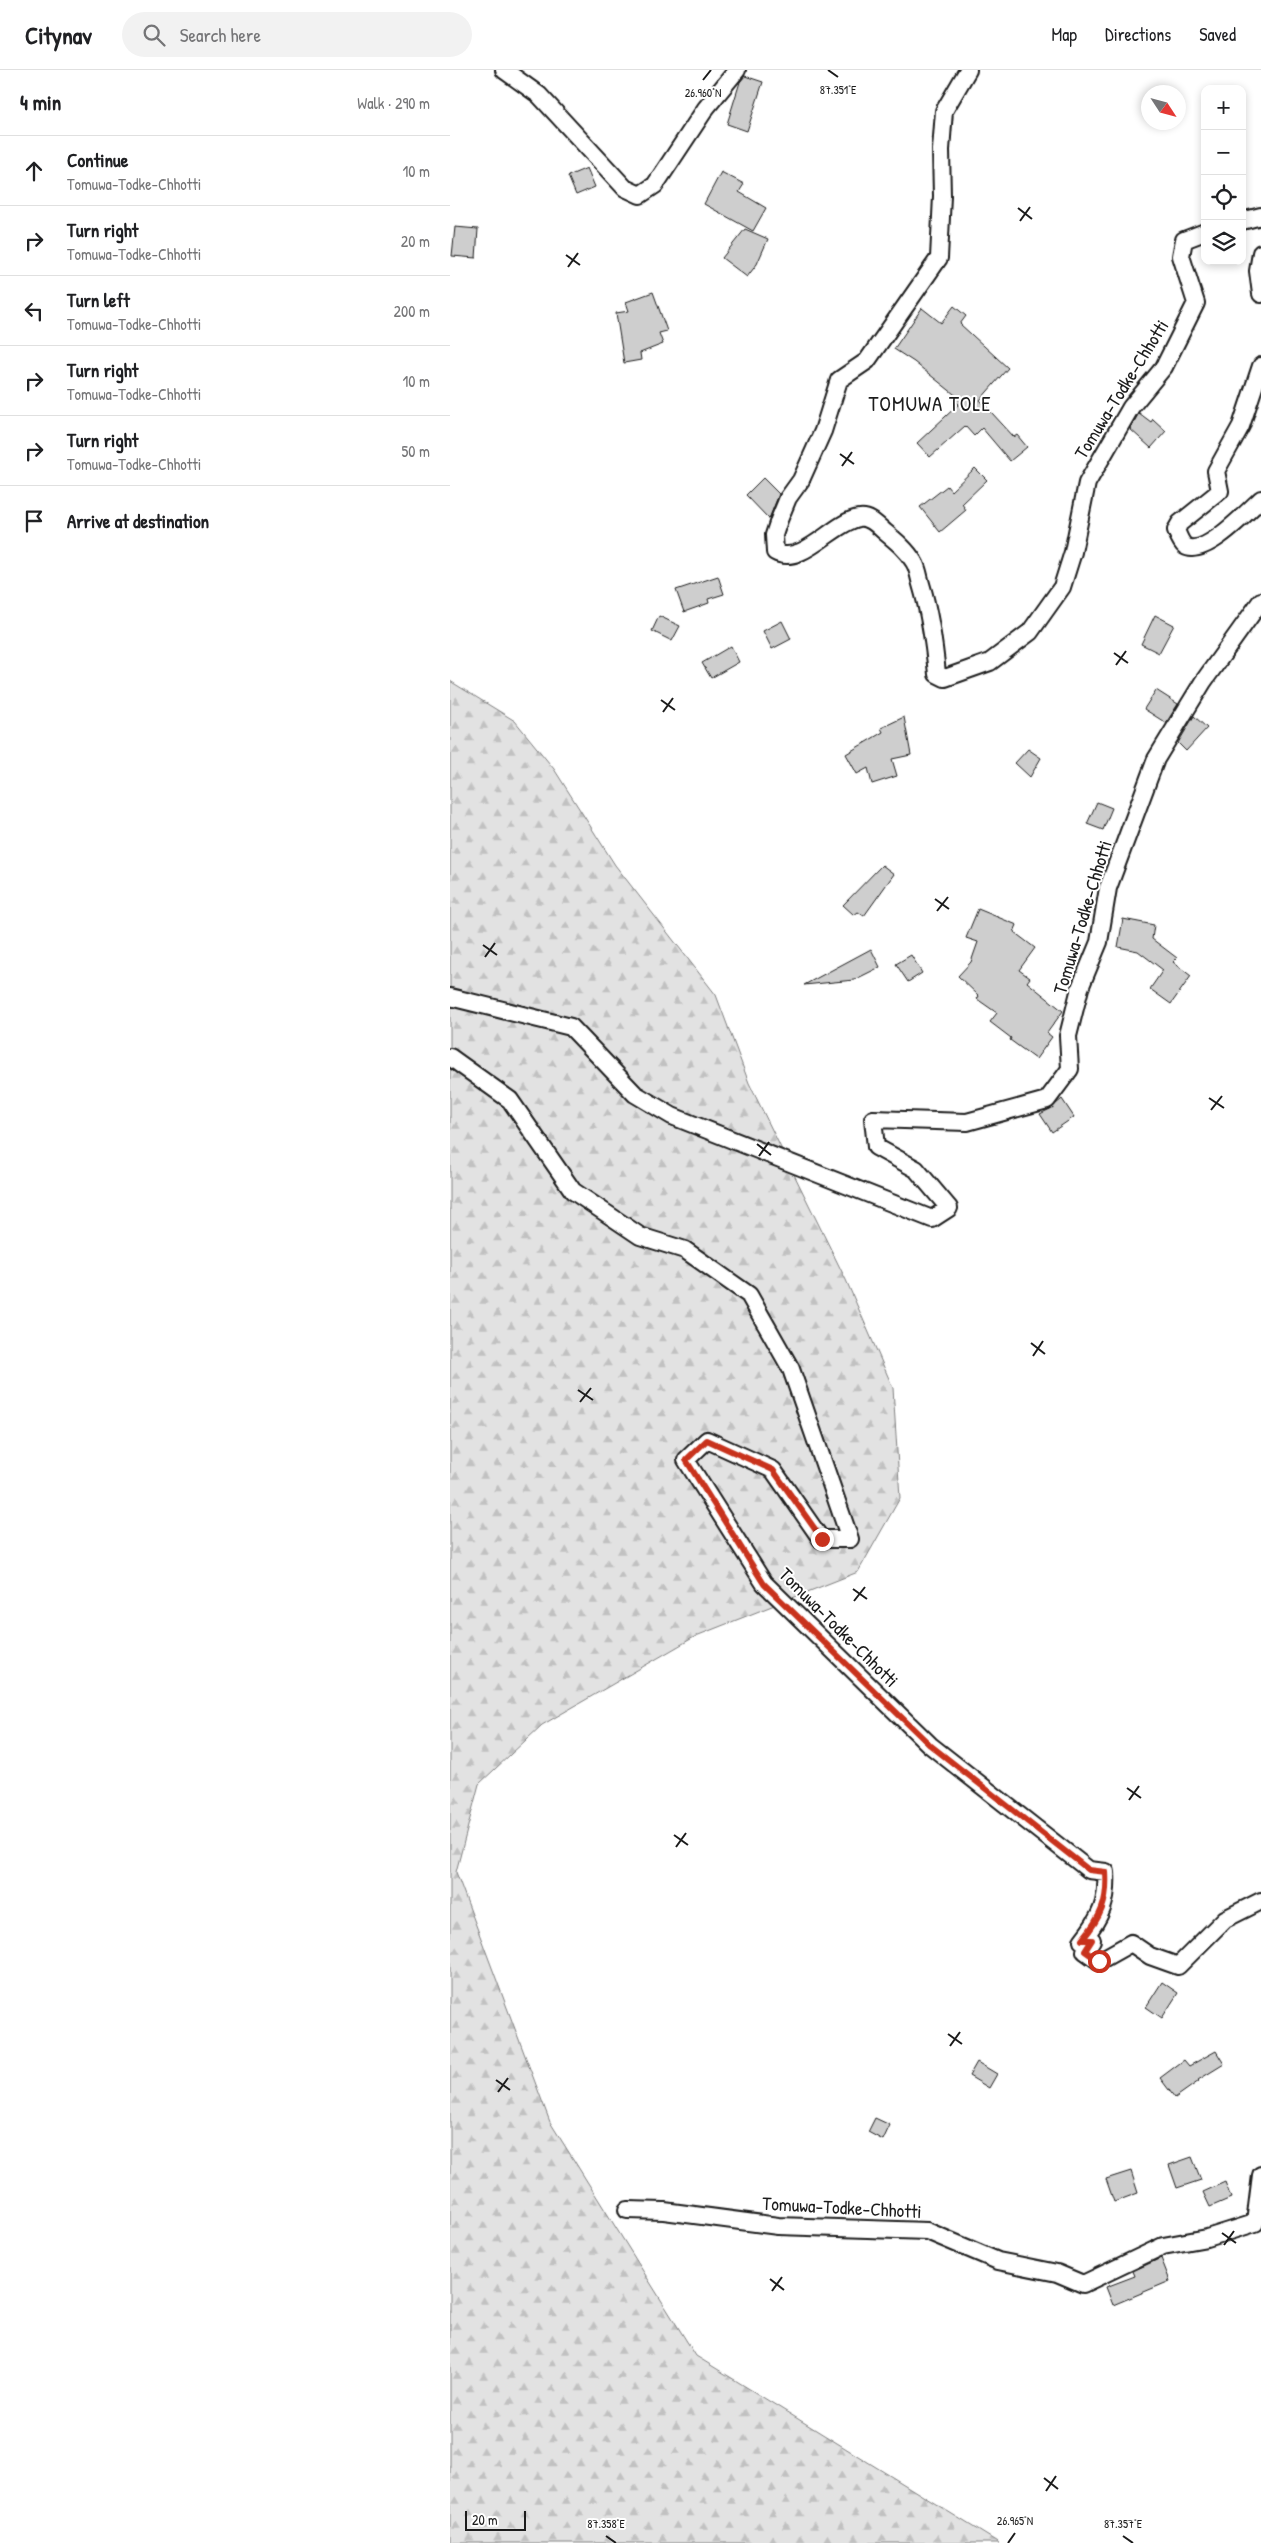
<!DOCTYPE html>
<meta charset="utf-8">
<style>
body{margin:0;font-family:"Patrick Hand",sans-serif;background:#f2f2f2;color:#202124}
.controls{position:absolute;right:15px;top:15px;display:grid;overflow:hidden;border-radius:10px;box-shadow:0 2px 8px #0003}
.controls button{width:45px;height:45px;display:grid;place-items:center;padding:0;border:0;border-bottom:1px solid #e0e0e0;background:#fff;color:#202124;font:25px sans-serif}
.compass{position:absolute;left:691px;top:15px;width:45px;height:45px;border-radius:50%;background:#fff;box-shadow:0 2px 8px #0003;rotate:126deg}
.scale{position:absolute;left:15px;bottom:12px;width:61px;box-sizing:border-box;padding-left:5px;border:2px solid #1c1c1c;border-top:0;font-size:14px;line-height:18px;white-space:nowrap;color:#1c1c1c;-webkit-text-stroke:4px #fff;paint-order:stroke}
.stop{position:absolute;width:15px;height:15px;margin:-11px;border:4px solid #c8321e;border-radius:50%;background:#fff}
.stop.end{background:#c8321e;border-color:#fff;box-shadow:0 1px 5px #0008}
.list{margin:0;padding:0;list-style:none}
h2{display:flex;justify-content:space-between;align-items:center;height:65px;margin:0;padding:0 20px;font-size:21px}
h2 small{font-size:16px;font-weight:400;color:#757577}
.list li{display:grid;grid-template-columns:32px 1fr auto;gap:15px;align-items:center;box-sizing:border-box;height:70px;padding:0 20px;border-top:1px solid #e0e0e0}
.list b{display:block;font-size:19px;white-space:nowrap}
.list p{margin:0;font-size:16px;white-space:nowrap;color:#757577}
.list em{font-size:16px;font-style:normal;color:#757577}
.icon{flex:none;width:28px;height:28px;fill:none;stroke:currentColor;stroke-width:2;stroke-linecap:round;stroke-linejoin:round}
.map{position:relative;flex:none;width:811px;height:2473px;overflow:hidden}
header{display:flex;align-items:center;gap:30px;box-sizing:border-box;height:70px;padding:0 25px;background:#fff;border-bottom:1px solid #e0e0e0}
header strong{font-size:24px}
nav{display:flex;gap:28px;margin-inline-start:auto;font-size:18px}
.search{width:350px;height:45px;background:#f2f2f2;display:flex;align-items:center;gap:12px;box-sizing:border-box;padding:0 18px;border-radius:28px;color:#757577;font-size:19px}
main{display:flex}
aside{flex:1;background:#fff}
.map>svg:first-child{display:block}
.forest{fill:url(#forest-firs);stroke:#7f7f7f}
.building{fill:#cecece;stroke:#1c1c1c}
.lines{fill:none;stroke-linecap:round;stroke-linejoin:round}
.minor-casing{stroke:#1c1c1c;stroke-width:20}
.minor{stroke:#fff;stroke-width:16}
.route{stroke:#c8321e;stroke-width:6}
.ticks{fill:none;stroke:#1c1c1c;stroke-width:2}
.labels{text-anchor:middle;stroke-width:4;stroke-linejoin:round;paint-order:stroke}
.street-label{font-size:19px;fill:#1c1c1c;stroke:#fff}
.quarter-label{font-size:21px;letter-spacing:1px;fill:#1c1c1c;stroke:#fff}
.ticks-label{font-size:12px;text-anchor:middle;fill:#1c1c1c;stroke:#fff;stroke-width:4;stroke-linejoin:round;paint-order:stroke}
</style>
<header>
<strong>Citynav</strong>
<div class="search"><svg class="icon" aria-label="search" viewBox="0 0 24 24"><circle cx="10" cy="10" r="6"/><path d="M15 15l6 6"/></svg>Search here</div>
<nav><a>Map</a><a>Directions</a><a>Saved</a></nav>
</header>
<main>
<aside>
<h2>4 min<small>Walk · 290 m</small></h2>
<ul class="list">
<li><svg class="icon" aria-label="ahead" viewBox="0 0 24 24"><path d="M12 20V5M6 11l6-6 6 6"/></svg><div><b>Continue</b><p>Tomuwa-Todke-Chhotti</p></div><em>10 m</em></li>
<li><svg class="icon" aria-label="right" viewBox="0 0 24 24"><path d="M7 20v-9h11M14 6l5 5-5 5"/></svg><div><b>Turn right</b><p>Tomuwa-Todke-Chhotti</p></div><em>20 m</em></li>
<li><svg class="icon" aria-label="left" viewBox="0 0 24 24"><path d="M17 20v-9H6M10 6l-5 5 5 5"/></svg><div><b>Turn left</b><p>Tomuwa-Todke-Chhotti</p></div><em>200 m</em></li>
<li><svg class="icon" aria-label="right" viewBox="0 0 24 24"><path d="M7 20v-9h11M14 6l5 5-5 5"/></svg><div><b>Turn right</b><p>Tomuwa-Todke-Chhotti</p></div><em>10 m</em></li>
<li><svg class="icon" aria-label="right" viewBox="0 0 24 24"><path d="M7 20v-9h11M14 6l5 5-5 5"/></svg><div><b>Turn right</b><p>Tomuwa-Todke-Chhotti</p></div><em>50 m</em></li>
<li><svg class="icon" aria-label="arrive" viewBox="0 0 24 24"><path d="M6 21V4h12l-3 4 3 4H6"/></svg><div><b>Arrive at destination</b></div></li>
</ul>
</aside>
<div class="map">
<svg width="811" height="2473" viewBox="0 0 811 2473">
<defs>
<pattern id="forest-firs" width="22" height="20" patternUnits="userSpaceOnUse" patternTransform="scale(1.25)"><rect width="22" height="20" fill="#e2e2e2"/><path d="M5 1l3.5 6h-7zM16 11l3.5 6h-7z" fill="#c1c1c1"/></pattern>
</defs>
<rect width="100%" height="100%" fill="#fff"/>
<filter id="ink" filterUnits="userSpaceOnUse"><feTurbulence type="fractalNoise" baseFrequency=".02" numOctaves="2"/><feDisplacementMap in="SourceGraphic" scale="10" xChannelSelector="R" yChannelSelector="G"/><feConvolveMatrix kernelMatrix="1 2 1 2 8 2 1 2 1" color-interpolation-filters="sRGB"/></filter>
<g filter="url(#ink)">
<path class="forest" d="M0,611L65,651L104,699L165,795L266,925L299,1013L396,1210L443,1318L450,1428L408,1502L246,1566L92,1655L29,1714L6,1802L100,2052L246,2286L549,2473H0Z"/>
<path class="building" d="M295,6L313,12L297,61L277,54L290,12Z
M137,98L145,117L126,125L118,106Z
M271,102L294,114L289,122L316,138L303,161L254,134Z
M5,157L28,159L26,188L2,186Z
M295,159L318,169L307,194L297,207L272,188Z
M203,222L217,261L209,263L213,274L190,283L191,290L174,293L166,243L179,241L176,232Z
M504,236L516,246L510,254L558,298L530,330L564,367L567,365L577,377L560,391L532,358L524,366L515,356L480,387L467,373L509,334L506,332L509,328L464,292L444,279L472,238L491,253Z
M689,343L701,352L703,349L716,361L701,378L680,359Z
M525,398L537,410L512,434L516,440L490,462L470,437L497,416L501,421Z
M313,408L329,424L319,449L296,425Z
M268,506L274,524L258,529L259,533L234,542L226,520Z
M705,545L724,555L709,583L691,574Z
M209,546L230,556L222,571L202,561Z
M332,551L341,569L322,579L313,561Z
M281,576L289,592L261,608L252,593Z
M706,620L728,634L716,653L694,639Z
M744,646L757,658L736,681L728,673Z
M454,647L461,685L442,689L447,706L422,714L418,698L407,704L396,684L433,662L431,658Z
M578,679L591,688L580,707L565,693Z
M647,732L662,738L653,760L637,754Z
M432,795L444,804L414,846L408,842L404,845L393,835Z
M528,839L567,855L564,862L585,878L569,900L580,908L577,912L613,941L597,963L602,967L586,989L560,970L561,968L540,952L547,943L527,929L529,926L508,906L521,892L528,872L516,868Z
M673,849L704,855L702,869L727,888L723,892L741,906L721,934L700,919L713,900L688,881L668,877Z
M421,879L430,897L404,910L354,915Z
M461,885L472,903L458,912L446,894Z
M612,1029L624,1047L602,1062L590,1044L600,1039Z
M712,1912L728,1923L712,1948L696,1937Z
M766,1981L774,1994L748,2010L749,2011L725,2028L710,2008L734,1990L739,1996Z
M527,1992L547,2004L539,2018L519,2006Z
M425,2048L440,2055L433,2070L418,2062Z
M742,2087L751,2110L727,2118L719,2095Z
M681,2101L688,2123L664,2132L656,2109Z
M775,2112L781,2128L760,2137L753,2122Z
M711,2188L720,2211L663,2235L656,2217L685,2206L683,2201Z"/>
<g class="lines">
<g class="minor-casing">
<path id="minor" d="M54,0L89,25L175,118L190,125L205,115L256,38L287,0
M518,0L494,41L491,80L492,126L489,188L417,291L389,310L373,361L351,410L338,428L329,450L324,465L325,482C352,497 383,452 409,448C420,446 428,456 435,462C446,471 457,480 464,492C468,498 469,507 471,514C480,544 484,573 487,604L495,608L540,592L580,562L612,517L623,482L637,413L681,337L714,297L746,233L731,186L734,170L755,162
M792,151L811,146
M811,183L808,201L811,224
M811,296L791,356L766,401L770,421L730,453L726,460C728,465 731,473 735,476C754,488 797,442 811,429
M0,927L121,957L185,1024L222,1046L482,1149L499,1138L466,1099L426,1077L423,1049L517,1052L597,1030L620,999L618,966L630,918L649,872L658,818L706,689L753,612L811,531
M0,987L60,1030L123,1121L190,1166L235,1180L299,1225L341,1299L400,1469H371L323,1400L257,1370L236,1390L314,1513L480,1675L639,1800L656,1802C658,1832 651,1847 632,1871L642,1870L635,1881L649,1891L681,1873L700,1886L728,1896L775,1849L811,1831
M177,2140L214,2141L328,2156L477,2161L548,2191L607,2203L633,2214L713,2176L757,2168L805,2153L811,2105"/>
</g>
<use href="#minor" class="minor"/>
</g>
</g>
<g class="lines" filter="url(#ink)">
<path class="route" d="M372,1469L323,1400L257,1370L236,1390L314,1514L480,1675L639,1800L656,1802C658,1832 651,1847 632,1870H642L635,1881L649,1891"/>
</g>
<path class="ticks" d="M378,0L388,7M253,10L261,0M568,138L582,149M570,151L580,137M116,185L130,195M118,197L128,183M390,384L404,394M392,396L402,382M664,583L678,593M666,595L676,581M211,630L225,640M213,642L223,628M485,829L499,839M487,841L498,827M33,875L47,885M35,887L45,873M759,1028L774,1038M761,1040L772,1026M307,1074L321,1085M309,1086L319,1072M581,1273L595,1284M583,1286L593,1271M128,1320L143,1330M130,1332L141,1318M403,1519L417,1529M404,1531L415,1517M677,1718L691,1728M679,1730L689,1716M224,1765L238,1775M226,1777L236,1763M498,1964L512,1974M500,1976L510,1962M46,2010L60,2020M48,2022L58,2008M772,2163L786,2173M774,2175L784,2161M320,2209L334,2220M322,2221L332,2207M594,2408L608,2419M596,2421L606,2406M156,2466L166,2473M673,2466L683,2473M558,2473L565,2463"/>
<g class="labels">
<g class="street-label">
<text transform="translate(671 319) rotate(-58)" y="7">Tomuwa-Todke-Chhotti</text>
<text transform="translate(632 847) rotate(-73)" y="7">Tomuwa-Todke-Chhotti</text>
<text transform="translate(389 1557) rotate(45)" y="7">Tomuwa-Todke-Chhotti</text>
<text transform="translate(392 2137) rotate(3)" y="7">Tomuwa-Todke-Chhotti</text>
</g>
<g class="quarter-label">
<text x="480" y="341">TOMUWA TOLE</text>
</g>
</g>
<g class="ticks-label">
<text x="388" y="24">87.351°E</text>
<text x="253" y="27">26.960°N</text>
<text x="565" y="2455">26.965°N</text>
<text x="156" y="2458">87.358°E</text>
<text x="673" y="2458">87.357°E</text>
</g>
</svg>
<div class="controls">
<button>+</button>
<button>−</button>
<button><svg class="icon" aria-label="locate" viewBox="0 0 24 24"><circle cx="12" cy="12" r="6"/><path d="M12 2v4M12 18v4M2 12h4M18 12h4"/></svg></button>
<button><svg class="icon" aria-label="layers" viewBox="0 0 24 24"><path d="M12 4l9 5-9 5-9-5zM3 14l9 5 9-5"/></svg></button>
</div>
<svg class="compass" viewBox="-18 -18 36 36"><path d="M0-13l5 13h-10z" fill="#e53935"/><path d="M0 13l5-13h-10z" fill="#757577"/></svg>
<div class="scale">20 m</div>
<div class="stop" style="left:649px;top:1891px"></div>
<div class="stop end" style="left:372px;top:1469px"></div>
</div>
</main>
